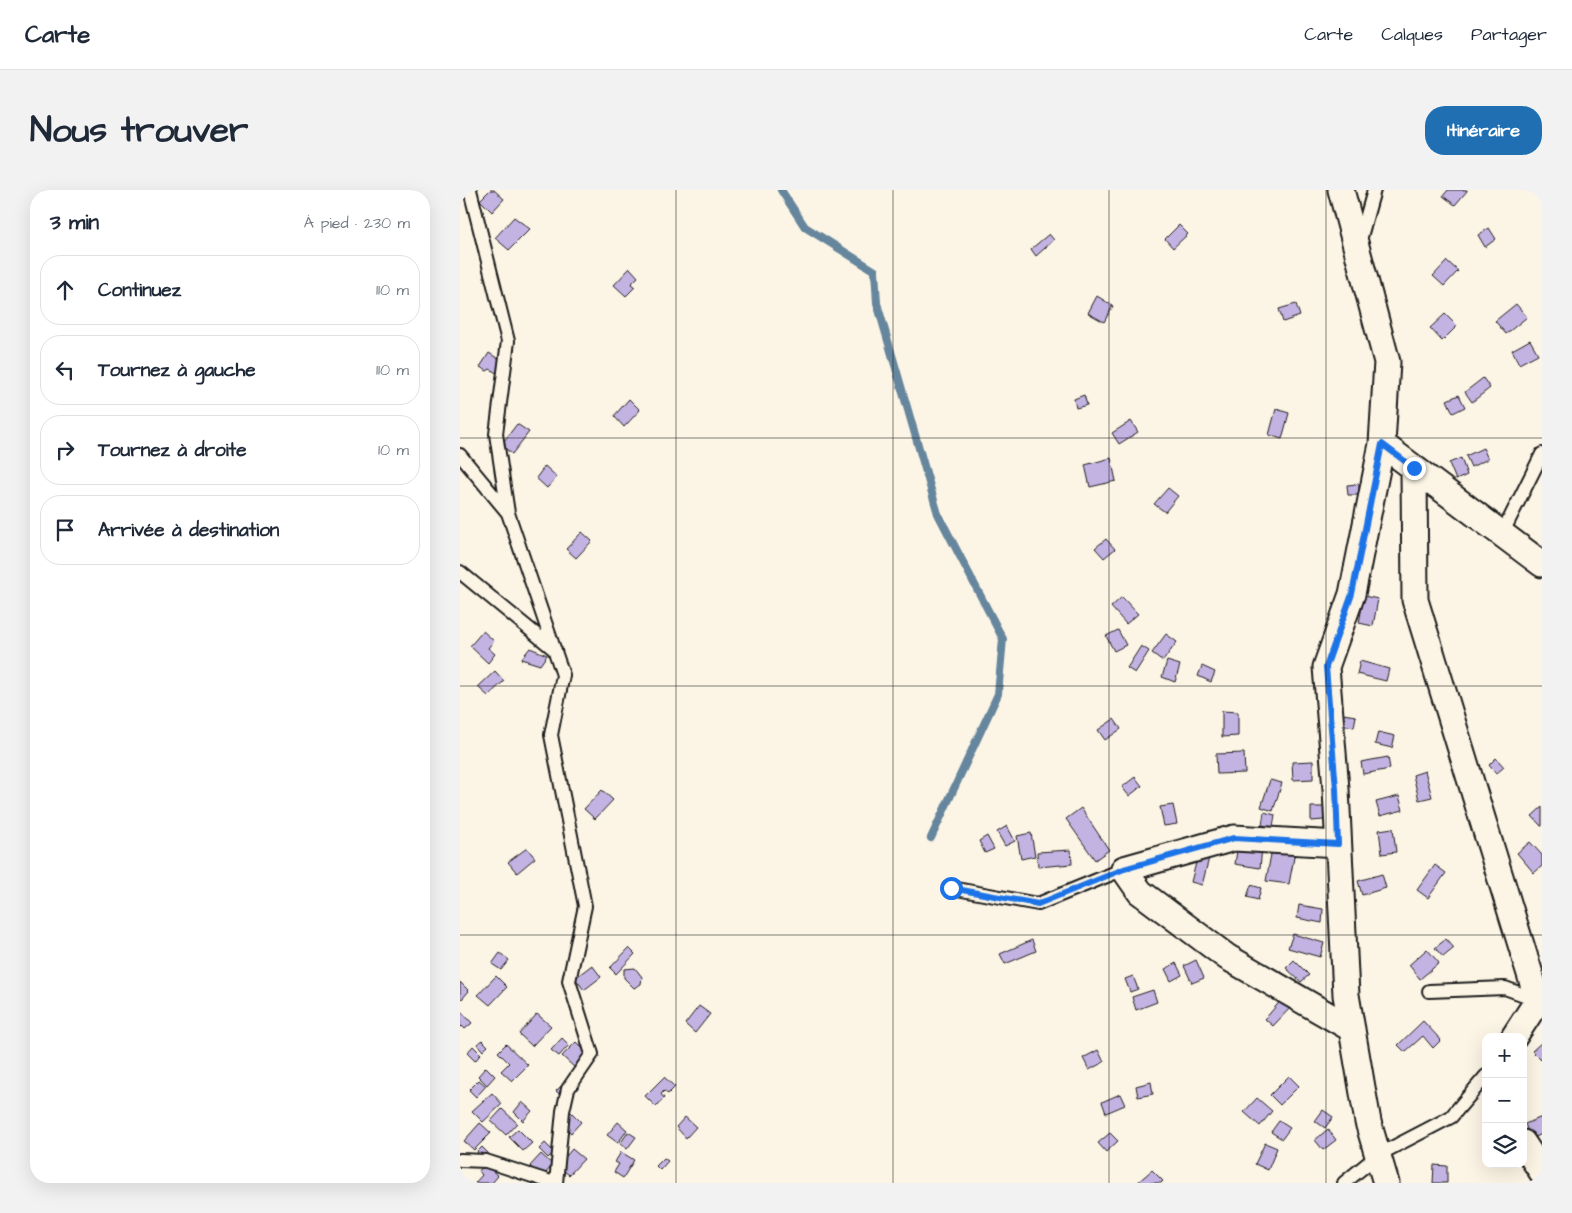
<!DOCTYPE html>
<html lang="fr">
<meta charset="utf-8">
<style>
body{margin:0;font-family:"Architects Daughter",sans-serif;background:#f2f2f3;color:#1f2937}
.controls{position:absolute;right:15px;bottom:15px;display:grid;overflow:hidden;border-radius:10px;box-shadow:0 5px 20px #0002}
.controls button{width:45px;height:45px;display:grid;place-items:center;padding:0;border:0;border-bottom:1px solid #e0e1e3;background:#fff;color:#1f2937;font:25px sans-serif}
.stop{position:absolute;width:15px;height:15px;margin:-11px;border:4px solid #1a73e8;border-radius:50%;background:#fff}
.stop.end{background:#1a73e8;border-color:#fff;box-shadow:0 1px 5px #0008}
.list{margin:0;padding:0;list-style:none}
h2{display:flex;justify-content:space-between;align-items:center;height:65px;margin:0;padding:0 20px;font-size:21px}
h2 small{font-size:16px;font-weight:400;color:#747a83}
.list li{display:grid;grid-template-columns:32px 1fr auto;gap:15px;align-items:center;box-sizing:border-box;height:70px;margin:0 10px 10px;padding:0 10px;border:1px solid #e0e1e3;border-radius:20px}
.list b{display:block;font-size:19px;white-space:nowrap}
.list em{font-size:16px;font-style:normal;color:#747a83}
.icon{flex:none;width:28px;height:28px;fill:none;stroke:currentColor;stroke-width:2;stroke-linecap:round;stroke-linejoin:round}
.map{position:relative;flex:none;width:1082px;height:993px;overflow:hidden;border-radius:20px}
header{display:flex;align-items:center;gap:30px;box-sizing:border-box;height:70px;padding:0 25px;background:#fff;border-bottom:1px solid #e0e1e3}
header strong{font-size:24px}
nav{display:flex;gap:28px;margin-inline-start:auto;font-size:18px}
.intro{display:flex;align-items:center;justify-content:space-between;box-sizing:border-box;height:120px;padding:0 30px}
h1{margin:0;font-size:35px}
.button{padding:12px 22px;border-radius:20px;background:#1f6fb2;color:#fff;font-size:18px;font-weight:700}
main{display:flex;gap:30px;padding:0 30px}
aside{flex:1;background:#fff;border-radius:20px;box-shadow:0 5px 20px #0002}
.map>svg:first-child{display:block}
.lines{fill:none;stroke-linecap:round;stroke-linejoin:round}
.stream{stroke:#66869e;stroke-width:8}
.building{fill:#c3b3e3;stroke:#1c1c1c}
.service-casing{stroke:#1c1c1c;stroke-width:16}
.minor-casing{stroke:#1c1c1c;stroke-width:29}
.service{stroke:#fcf5e5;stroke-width:12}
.minor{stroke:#fcf5e5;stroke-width:25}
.route{stroke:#1a73e8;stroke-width:6}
.grid{fill:none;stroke:#1c1c1c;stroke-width:1;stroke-opacity:0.55}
</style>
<header>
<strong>Carte</strong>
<nav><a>Carte</a><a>Calques</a><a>Partager</a></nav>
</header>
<div class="intro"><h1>Nous trouver</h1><a class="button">Itinéraire</a></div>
<main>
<aside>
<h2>3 min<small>À pied · 230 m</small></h2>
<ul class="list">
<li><svg class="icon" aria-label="ahead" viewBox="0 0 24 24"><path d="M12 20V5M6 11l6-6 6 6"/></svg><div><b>Continuez</b></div><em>110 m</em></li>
<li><svg class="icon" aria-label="left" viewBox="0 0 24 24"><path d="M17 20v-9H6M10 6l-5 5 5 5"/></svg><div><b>Tournez à gauche</b></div><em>110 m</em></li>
<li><svg class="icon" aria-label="right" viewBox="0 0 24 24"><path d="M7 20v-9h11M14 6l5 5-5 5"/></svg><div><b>Tournez à droite</b></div><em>10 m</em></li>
<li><svg class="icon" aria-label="arrive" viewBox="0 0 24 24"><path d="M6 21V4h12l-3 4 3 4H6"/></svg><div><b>Arrivée à destination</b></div></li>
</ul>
</aside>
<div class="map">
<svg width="1082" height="993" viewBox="0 0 1082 993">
<rect width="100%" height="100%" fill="#fcf5e5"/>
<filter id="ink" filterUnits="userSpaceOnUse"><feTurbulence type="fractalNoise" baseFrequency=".02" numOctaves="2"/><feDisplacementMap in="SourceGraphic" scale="10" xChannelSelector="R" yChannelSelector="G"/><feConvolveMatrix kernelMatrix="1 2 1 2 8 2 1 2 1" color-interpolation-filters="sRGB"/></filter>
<g filter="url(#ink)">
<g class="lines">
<path class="stream" d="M321,0L345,37L415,81L417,113L478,324L543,449L538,504L471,648"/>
</g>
<path class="building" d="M30,0H34L44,9L32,22L20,10Z
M988,0H1007V1L995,15L983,6Z
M54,27L70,39L49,60L35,48Z
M719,35L728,44L713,58L705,49Z
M1029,38L1036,49L1025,57L1018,45Z
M589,44L594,50L576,66L571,59Z
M987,71L998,81L984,96L973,86Z
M170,78L178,87L171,94L175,97L166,106L154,95Z
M637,106L653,116L644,132L628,123Z
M836,114L840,126L823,132L819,119Z
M1056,114L1067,127L1046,144L1035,131Z
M985,124L997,136L982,151L970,138Z
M1070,150L1078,164L1059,174L1052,160Z
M29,163L45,173L38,184L30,179L27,181L20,177Z
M1023,188L1030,198L1012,212L1005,202Z
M624,205L627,215L616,218L614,209Z
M999,205L1005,217L993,223L987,210Z
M169,209L180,220L164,237L154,226Z
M816,219L829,223L822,249L809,245Z
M671,231L678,242L659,254L652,243Z
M57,234L69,242L52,264L41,255Z
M1023,258L1028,269L1011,277L1006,266Z
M651,268L656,291L630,297L625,275Z
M1001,268L1007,285L996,290L989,273Z
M85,276L97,287L87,298L76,288Z
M899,294V305H888L887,295Z
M708,298L718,306L705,322L694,314Z
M122,342L132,351L116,368L106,359Z
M646,349L655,359L644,368L635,358Z
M904,406L918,409L913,436L899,433Z
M662,407L678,424L666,434L651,417Z
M658,440L666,455L654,461L646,446Z
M23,441L34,451L28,458L35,464L28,473L10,456Z
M706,444L717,452L703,471L692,463Z
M681,456L689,461L675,483L667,478Z
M70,458L87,465L80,475L61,469Z
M707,471L720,475L715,492L702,487Z
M900,471L929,479L926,491L897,484Z
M742,476L755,482L751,492L738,486Z
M35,481L44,491L28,506L18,497Z
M762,521L778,522V546L762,547Z
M883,524L896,526L894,537L882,535Z
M654,529L661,539L645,550L638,540Z
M918,542L935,546L932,558L915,554Z
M784,563L785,583L757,584L756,564Z
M928,567L930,579L903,584L901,572Z
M1036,568L1044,577L1036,584L1029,575Z
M853,571V589L833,590L832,572Z
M965,581L972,607L959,610L953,585Z
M675,587L682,596L669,606L662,597Z
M810,590L822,593L813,621L801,617Z
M142,600L153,610L135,629L124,619Z
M939,606L943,620L920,626L916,612Z
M713,615L717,634L704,636L700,617Z
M851,617H865L864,630L851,631Z
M1082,617V636H1081L1072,626Z
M621,618L649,660L635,670L606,629Z
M804,622L815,625L813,637L802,635Z
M547,636L555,651L545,656L537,642Z
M933,638L936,662L922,664L919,640Z
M571,643L575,666L561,669L557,646Z
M527,646L534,659L525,663L519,651Z
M1070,652L1082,665V676L1074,683L1057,663Z
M778,654L802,657L800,678L775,674Z
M67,658L75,668L57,683L48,672Z
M812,659L835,662L829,694L806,691Z
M611,660L612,674L578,677L577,662Z
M738,665L749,668L742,695L731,692Z
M975,675L986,683L968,708L957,700Z
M922,684L926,698L902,705L898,691Z
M791,695L801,698L798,710L787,707Z
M839,715L863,719L862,733L837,728Z
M833,744L864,753L860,767L828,758Z
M986,749L994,758L983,767L975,758Z
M572,750L576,761L545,774L540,764Z
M169,758L175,764L156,784L150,778Z
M967,759L979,773L960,789L949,775Z
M40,763L49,770L41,780L32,774Z
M736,770L744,788L732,793L724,776Z
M834,770L849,785L841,792L826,778Z
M716,773L722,785L711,791L705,779Z
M132,775L141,787L124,800L115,788Z
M175,778L182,787L181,794L174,798L164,788V779Z
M36,786L47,797L30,815L18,805Z
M673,786L678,799L670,802L665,789Z
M0,792L9,801L2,809L0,807Z
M693,800L697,812L676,820L672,807Z
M822,809L831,817L813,836L805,829Z
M239,816L250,824L235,843L225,834Z
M0,820L12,833L5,839L2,836L0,838Z
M77,824L91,836L72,856L59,844Z
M963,831L981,850L973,858L963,846L945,862L938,855Z
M102,848L109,855L99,866L91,860Z
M22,850L28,856L23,861L17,854Z
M116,852L128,864L115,878L102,866Z
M1082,852V869L1081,870L1072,861Z
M46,854L68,875L52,891L41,881L49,873L38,862Z
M13,856L21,864L15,871L7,863Z
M638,860L644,872L629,880L623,868Z
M26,877L35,886L27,895L18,886Z
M829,886L839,896L820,915L810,905Z
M204,887L215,897L208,904L204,901L201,904L204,908L196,917L185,906Z
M19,890L26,896L16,907L9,900Z
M105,892L114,901L105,909L96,901Z
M691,892L693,904L678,907L676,896Z
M32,903L42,914L23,932L12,921Z
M660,904L665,915L646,923L642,912Z
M797,908L812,921L800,936L784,922Z
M62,912L72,921L63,931L54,922Z
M106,917L121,932L111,943L95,928Z
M42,919L57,933L46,945L31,931Z
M863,920L873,927L865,938L855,931Z
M225,927L236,937L226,948L216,937Z
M1082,927V944L1071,949L1065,934Z
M819,931L830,938L822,949L811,942Z
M158,932L167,940L158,953L147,945Z
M20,933L31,943L14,960L4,951Z
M58,939L72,953L63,961L49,947Z
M868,939L876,950L863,960L855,950Z
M168,942L176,947L167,959L160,954Z
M650,943L658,951L646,962L638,953Z
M85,953L94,962L88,968L79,959Z
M805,953L817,958L808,980L795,974Z
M22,957L30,965L25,970L17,962Z
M112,959L124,969L109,985L98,976Z
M161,962L174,970L163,988L154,982L159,974L155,972Z
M81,964L93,975L81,988L70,976Z
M204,968L208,971L200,980L196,976Z
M25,974L38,986L32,993H15L22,985L19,981Z
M974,975L987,976V993H973Z
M692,980L703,991L701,993H677Z"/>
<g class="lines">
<g class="service-casing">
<path id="service" d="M10,0L48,151L36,244L48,323
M899,54L914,0
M0,265L48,323L103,485L91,545L125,716L109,791L132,864L108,899L103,921L96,993
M1042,344L1082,264
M0,382L95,460
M491,698L578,714L664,679
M969,801L1045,798L1078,810
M0,970L26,971L94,993
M884,993L918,965L991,927L1026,886"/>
</g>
<g class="minor-casing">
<path id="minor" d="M881,0L927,172L922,254L1082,374
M922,254L892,404L866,477L876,599L886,805L908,932L926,993
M954,278L955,410L1078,810
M878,654L774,648L664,679L680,702L767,767L892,839
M1054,847L1078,810L1082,812
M1063,953L1082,982"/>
</g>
<use href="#service" class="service"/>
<use href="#minor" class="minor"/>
</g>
</g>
<g class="lines" filter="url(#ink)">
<path class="route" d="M491,698L578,714L664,679L774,648L878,654L876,599L866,477L892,404L922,254L954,278"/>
</g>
<path class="grid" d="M216,0V993M433,0V993M649,0V993M866,0V993M0,248H1082M0,496H1082M0,745H1082"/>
</svg>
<div class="controls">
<button>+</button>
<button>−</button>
<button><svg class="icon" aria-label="layers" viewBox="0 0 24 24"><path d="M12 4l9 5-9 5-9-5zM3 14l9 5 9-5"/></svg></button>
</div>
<div class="stop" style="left:491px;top:698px"></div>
<div class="stop end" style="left:954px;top:278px"></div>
</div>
</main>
